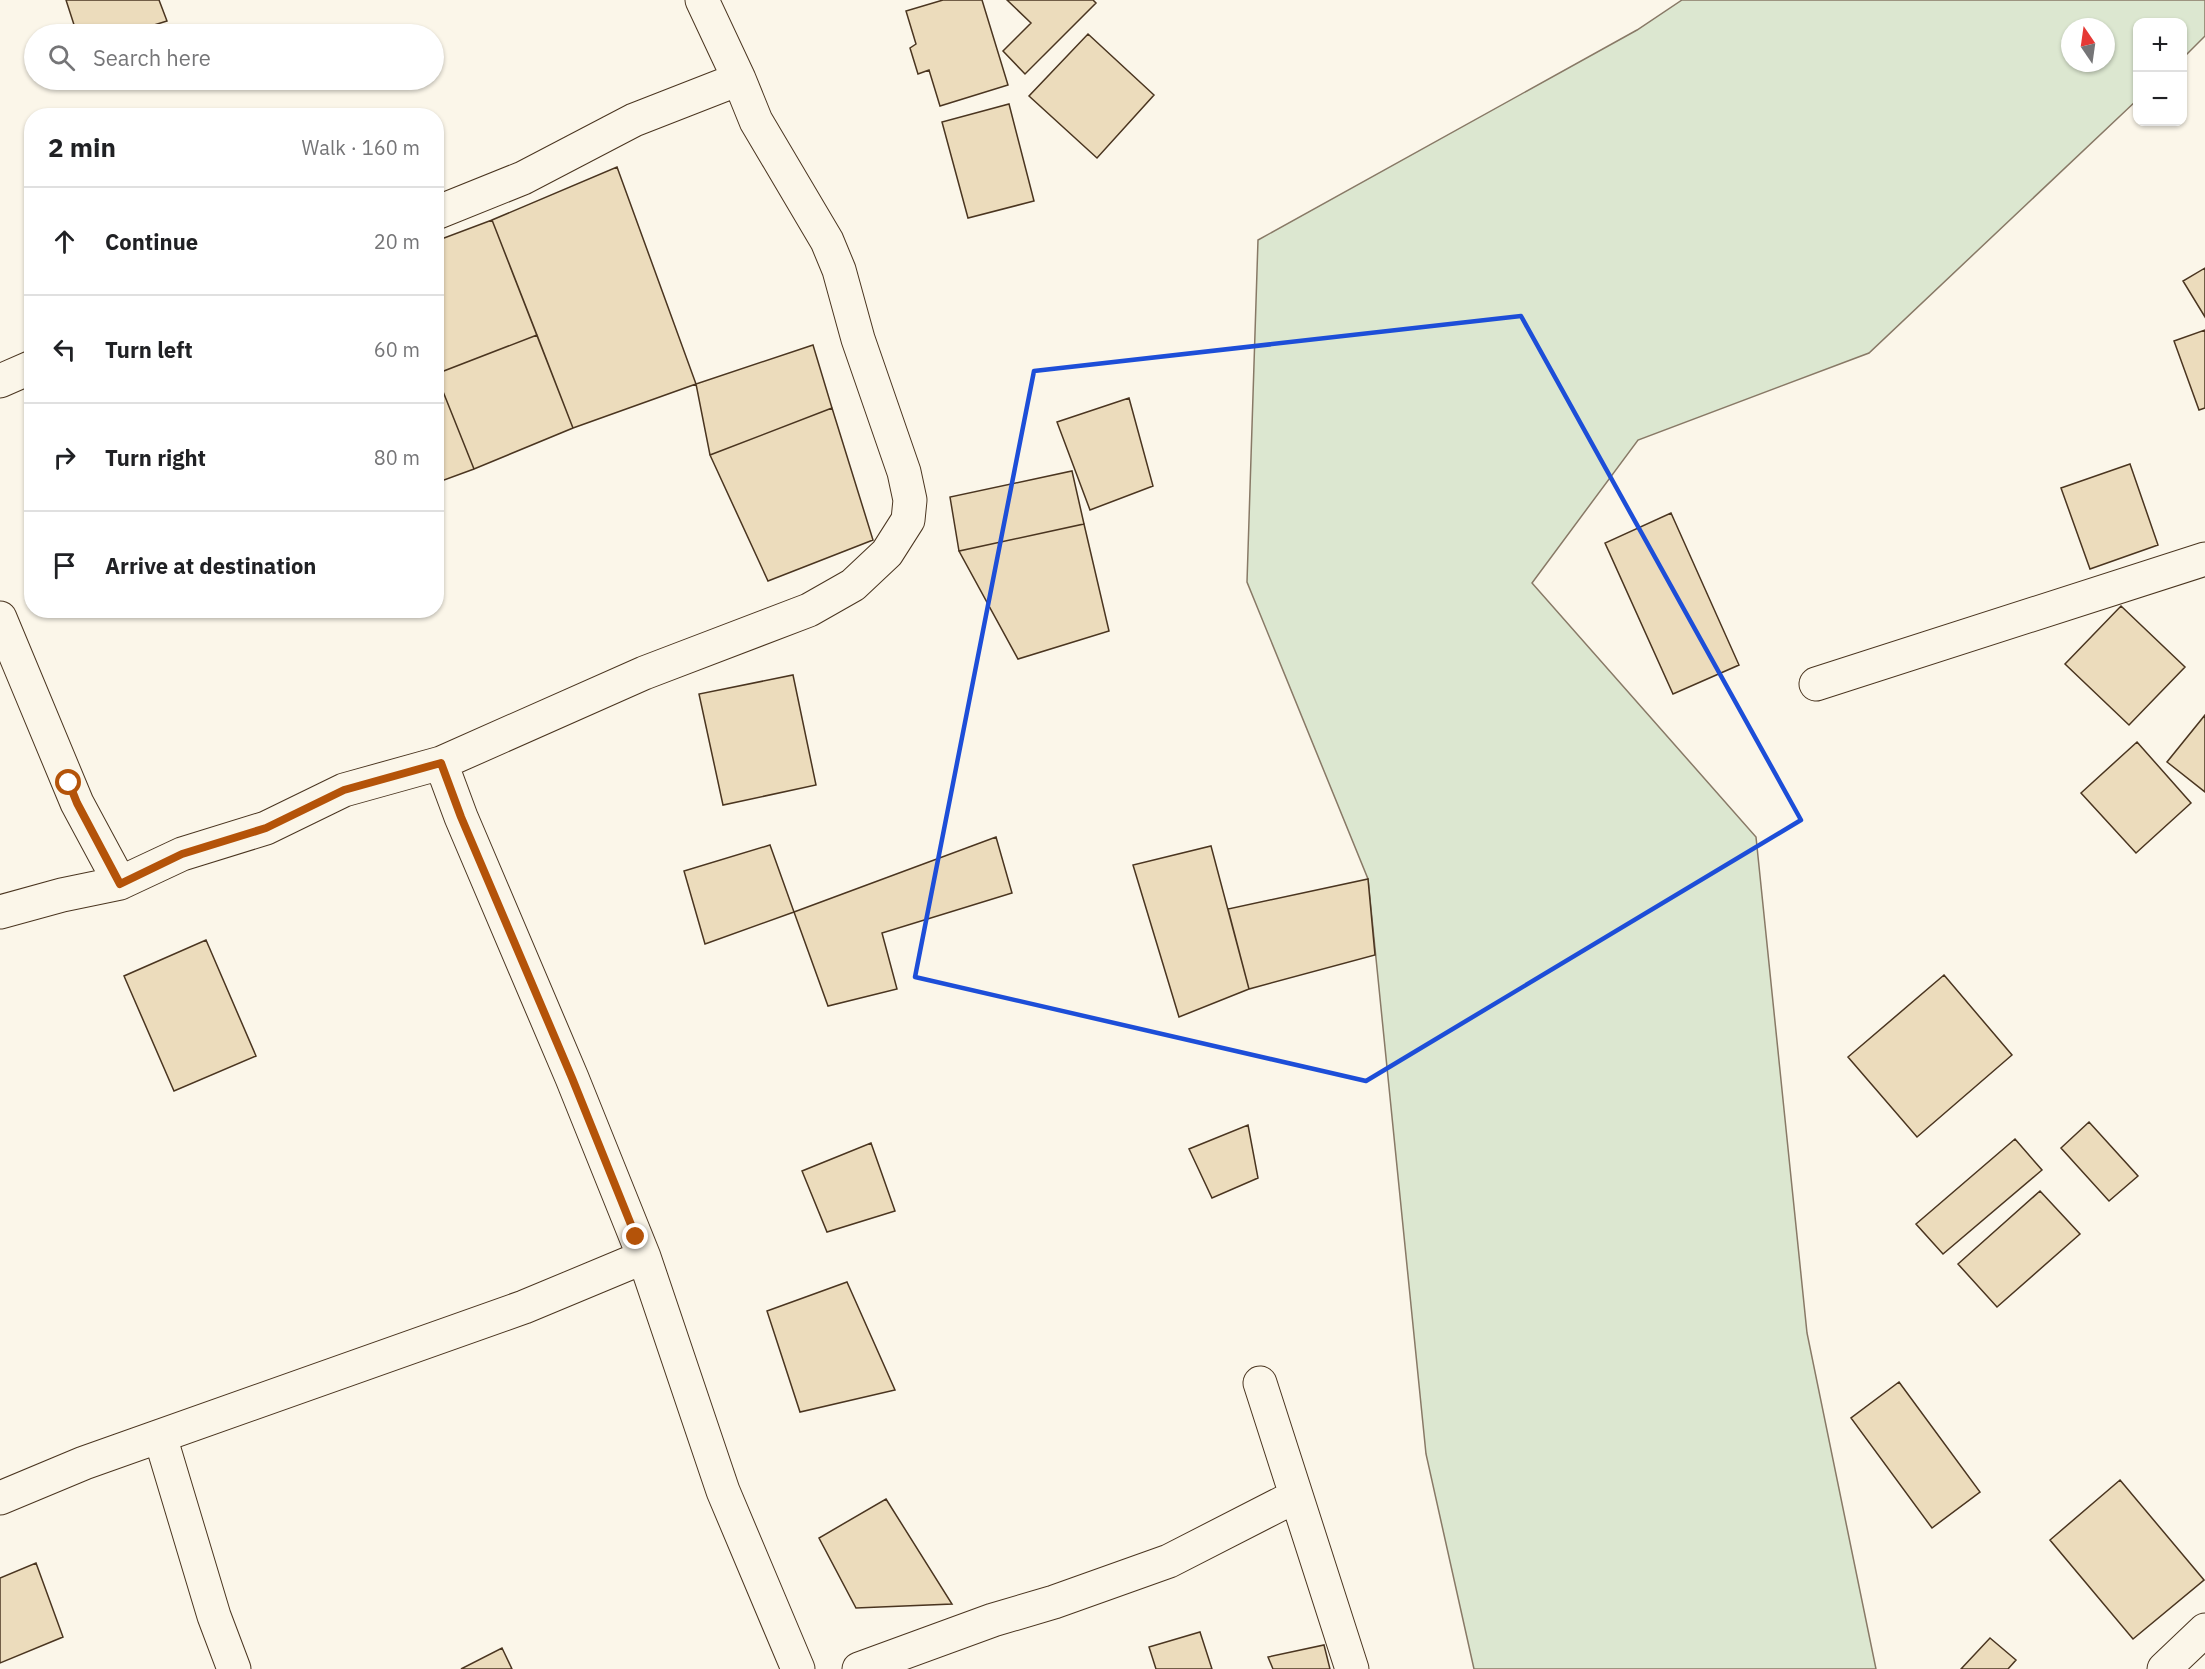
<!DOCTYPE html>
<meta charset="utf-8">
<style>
body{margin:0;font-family:"IBM Plex Sans",sans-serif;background:#f2f2f2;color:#202124}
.controls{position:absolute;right:18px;top:18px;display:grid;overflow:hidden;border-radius:12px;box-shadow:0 2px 4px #0004}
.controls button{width:54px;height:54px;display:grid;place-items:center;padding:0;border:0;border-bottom:2px solid #e0e0e0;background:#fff;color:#202124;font:30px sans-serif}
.compass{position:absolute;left:2061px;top:18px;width:54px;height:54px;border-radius:50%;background:#fff;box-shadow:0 2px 4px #0004;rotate:347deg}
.stop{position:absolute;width:18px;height:18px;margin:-14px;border:4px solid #b45309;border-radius:50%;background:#fff}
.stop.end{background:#b45309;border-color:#fff;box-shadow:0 2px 6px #0008}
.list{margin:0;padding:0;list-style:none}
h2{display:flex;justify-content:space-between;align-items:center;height:78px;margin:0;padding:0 24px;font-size:26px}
h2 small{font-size:20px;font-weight:400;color:#757577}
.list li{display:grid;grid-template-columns:39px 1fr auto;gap:18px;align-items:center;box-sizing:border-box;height:108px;padding:0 24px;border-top:2px solid #e0e0e0}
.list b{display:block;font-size:22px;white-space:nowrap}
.list em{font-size:20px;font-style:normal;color:#757577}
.icon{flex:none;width:33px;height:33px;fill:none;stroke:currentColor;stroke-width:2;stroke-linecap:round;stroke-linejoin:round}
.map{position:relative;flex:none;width:2205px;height:1669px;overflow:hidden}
.search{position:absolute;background:#fff;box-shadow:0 2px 4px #0004;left:24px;top:24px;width:420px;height:66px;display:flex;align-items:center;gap:15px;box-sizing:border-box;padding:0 21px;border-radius:33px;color:#757577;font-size:22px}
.panel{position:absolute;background:#fff;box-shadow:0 2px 4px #0004;left:24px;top:108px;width:420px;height:510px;border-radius:24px}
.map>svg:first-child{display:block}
.green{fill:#dce7d0;stroke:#887966;stroke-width:1.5;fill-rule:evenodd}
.building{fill:#ecdcbc;stroke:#4a3520;stroke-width:1.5}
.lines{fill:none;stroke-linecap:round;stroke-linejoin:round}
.minor-casing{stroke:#4a3520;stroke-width:35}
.minor{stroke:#fbf6e9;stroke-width:33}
.route{stroke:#b45309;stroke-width:8}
.marked{fill:none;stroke:#1d4ed8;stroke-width:4.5;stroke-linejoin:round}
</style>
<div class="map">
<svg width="2205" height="1669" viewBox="0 0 2205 1669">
<rect width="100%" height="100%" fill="#fbf6e9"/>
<path class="green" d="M1682,0H2205V36L2183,58L2182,22H2138L2137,100L1869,353L1638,440L1532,583L1756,837L1807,1333L1876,1669H1474L1426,1454L1368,879L1247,582L1258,240L1637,30ZM2070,27H2106V63H2070Z"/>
<path class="building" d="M66,0H159L167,21L125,34H77Z
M943,0H982L1008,85L940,106L929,70L918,74L910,48L916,44L906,11Z
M1007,0H1093L1096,3L1025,74L1003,51L1031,23Z
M1088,34L1154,95L1097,158L1029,96Z
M1009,104L1034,201L968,218L942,122Z
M617,167L696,384L573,428L492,220Z
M492,220L537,335L436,374V241Z
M2205,268V317L2183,281Z
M2205,330V408L2199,410L2174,341Z
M537,335L573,428L474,469L436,374Z
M813,345L832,408L710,455L696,384Z
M436,374L474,469L436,483Z
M1129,398L1153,486L1090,510L1057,422Z
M832,408L873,540L768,581L710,455Z
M2130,464L2158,545L2090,569L2061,488Z
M1072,471L1084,524L959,551L950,497Z
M1671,513L1739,665L1673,694L1605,543Z
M1084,524L1109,631L1018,659L959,551Z
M2121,606L2185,667L2129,725L2065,664Z
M793,675L816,785L723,805L699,694Z
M2205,715V792L2167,762Z
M2137,742L2191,803L2136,853L2081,793Z
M996,837L1012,893L882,933L897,989L828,1006L794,912Z
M770,845L794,912L705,944L684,871Z
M1211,846L1249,989L1179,1017L1133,865Z
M1368,879L1375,955L1249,989L1228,909Z
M206,940L256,1056L174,1091L124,976Z
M1944,975L2012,1055L1917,1137L1848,1057Z
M2089,1122L2138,1176L2109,1201L2061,1148Z
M1248,1125L1258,1178L1212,1198L1189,1149Z
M2015,1139L2042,1170L1943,1254L1916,1224Z
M871,1143L895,1211L827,1232L802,1171Z
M2040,1191L2080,1234L1997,1307L1958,1264Z
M847,1282L895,1390L800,1412L767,1311Z
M1899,1382L1980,1492L1932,1528L1851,1418Z
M2120,1480L2204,1580L2133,1639L2050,1540Z
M886,1499L952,1604L856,1608L819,1538Z
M36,1563L63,1637L0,1663V1578Z
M1200,1632L1212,1669H1156L1149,1647Z
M1990,1638L2016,1660L2008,1669H1961Z
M1324,1645L1330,1669H1273L1268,1657Z
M502,1648L512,1669H461Z"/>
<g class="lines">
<g class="minor-casing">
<path id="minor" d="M436,213L523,178L634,120L739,79
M0,381L32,367
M0,618L77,803L120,883
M1816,684L2205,559
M441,763L461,817L572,1078L644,1257L723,1491L798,1669
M0,912L62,895L120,883L182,854L266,828L344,790L441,763L644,673L809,610L853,585L887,553L908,520L910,500L904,472L858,339L839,270L827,241L756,121L739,79L702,0
M1260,1383L1352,1669
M160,1436L214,1616L234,1669
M0,1498L84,1463L524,1307L644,1257
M859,1669L993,1620L1054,1602L1169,1561L1296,1496
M2164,1669L2205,1630"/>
</g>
<use href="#minor" class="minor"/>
</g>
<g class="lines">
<path class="route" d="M69,783L77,803L120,884L182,854L266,828L344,790L441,763L461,817L572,1078L636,1237"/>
</g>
<path class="marked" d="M1521,316L1801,820L1366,1081L915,977L1034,371Z"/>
</svg>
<div class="controls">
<button>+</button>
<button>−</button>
</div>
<svg class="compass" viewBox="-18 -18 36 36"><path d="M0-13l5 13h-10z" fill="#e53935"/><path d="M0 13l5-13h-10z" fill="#757577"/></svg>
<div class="stop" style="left:69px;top:783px"></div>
<div class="stop end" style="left:636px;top:1237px"></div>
<div class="search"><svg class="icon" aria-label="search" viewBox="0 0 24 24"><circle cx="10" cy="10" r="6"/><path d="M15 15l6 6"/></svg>Search here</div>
<section class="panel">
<h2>2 min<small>Walk · 160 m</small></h2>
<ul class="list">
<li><svg class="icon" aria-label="ahead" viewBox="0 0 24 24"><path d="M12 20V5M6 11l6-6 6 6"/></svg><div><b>Continue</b></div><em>20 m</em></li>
<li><svg class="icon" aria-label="left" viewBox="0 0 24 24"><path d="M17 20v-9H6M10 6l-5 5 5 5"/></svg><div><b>Turn left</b></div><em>60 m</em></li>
<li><svg class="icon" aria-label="right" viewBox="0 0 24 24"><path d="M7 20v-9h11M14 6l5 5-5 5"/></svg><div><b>Turn right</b></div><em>80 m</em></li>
<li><svg class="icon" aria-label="arrive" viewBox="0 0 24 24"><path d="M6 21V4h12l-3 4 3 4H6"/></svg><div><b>Arrive at destination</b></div></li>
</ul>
</section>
</div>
